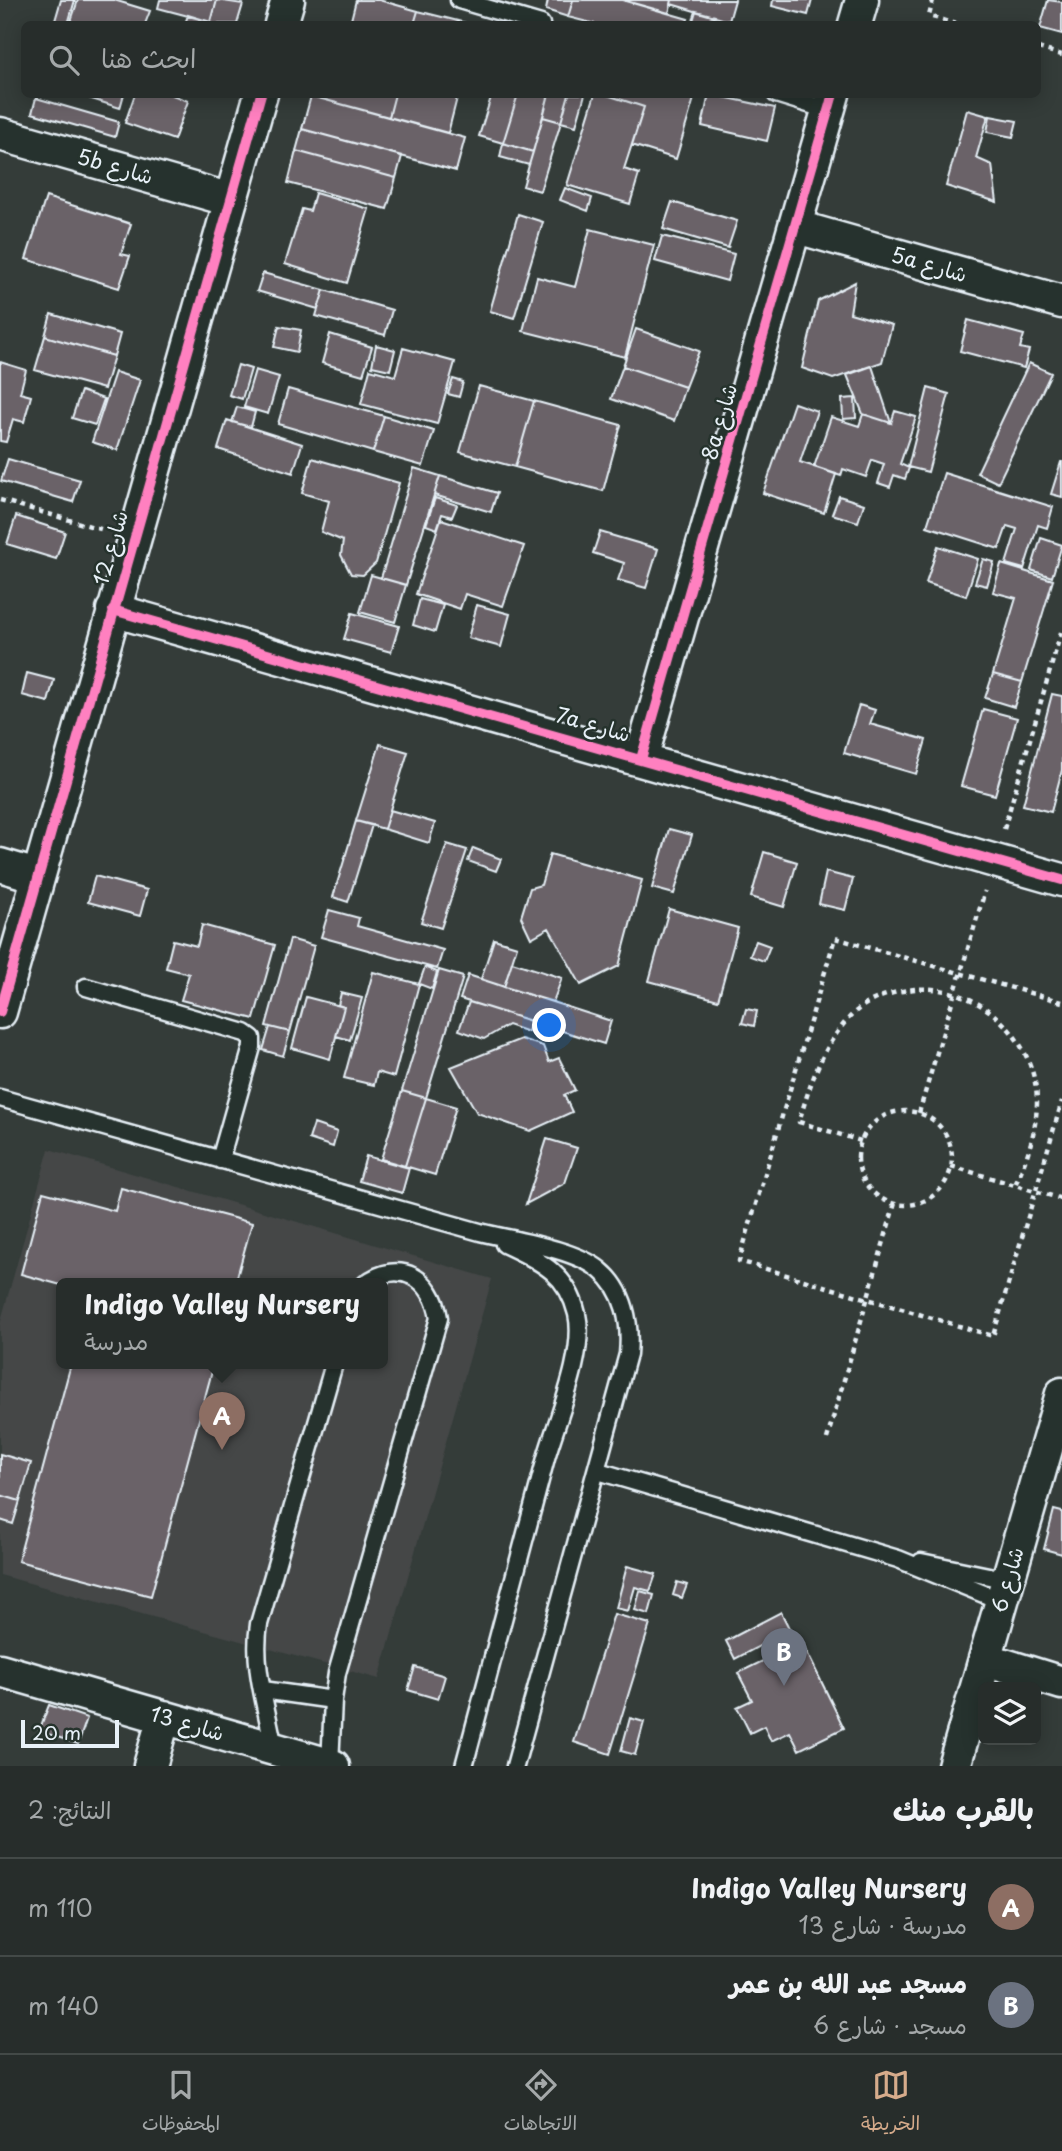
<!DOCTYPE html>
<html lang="ar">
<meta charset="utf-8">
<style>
body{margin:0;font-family:"Playpen Sans","Playpen Sans Arabic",sans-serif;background:#2f3533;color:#f1f3f6;direction:rtl}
.controls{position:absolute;right:21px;bottom:21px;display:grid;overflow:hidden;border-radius:10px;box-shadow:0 4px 18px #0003}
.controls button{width:63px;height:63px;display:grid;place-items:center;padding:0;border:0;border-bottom:2px solid #434947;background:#272d2b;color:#f1f3f6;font:35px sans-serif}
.scale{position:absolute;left:21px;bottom:18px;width:98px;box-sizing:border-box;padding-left:7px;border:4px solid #e8f1f8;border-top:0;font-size:19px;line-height:24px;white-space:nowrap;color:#e8f1f8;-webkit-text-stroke:5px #26332d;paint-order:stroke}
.you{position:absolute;left:550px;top:1026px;width:24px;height:24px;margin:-18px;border:5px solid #fff;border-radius:50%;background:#1a73e8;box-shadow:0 0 0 10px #1a73e833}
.badge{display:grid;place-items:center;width:46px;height:46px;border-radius:50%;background:#d6ab8b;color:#fff;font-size:23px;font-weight:700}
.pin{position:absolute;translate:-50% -58px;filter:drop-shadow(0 2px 4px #0008)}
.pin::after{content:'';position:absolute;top:37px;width:24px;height:21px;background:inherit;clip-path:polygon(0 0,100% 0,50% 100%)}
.popup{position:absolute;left:56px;top:1278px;width:332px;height:91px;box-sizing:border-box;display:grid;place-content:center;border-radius:10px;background:#272d2b;filter:drop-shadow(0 2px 5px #0005);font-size:23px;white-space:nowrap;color:#a4a8a9}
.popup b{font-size:26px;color:#f1f3f6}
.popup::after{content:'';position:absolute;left:50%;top:100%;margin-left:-14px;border:14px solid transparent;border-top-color:#272d2b}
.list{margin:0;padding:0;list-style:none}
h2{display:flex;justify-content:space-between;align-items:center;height:91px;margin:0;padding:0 28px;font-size:30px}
h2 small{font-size:23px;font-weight:400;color:#a4a8a9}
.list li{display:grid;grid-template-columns:46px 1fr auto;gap:21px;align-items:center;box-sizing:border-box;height:98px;padding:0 28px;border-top:2px solid #434947}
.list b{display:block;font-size:26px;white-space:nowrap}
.list p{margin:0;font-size:23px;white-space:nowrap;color:#a4a8a9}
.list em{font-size:23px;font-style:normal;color:#a4a8a9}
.icon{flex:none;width:38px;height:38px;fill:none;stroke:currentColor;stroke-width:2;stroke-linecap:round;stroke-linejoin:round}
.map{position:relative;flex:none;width:1062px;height:1766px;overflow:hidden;direction:ltr}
.search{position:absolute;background:#272d2b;box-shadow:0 4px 18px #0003;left:21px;right:21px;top:21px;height:77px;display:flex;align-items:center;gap:18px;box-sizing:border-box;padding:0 24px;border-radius:10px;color:#a4a8a9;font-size:26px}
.sheet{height:287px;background:#272d2b}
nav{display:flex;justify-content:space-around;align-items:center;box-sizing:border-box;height:98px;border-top:2px solid #434947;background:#272d2b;font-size:19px;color:#a4a8a9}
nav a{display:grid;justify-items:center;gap:4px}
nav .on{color:#d6ab8b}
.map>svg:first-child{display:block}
.built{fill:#444747;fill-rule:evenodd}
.building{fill:#6b6268;stroke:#e8f1f8;stroke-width:2}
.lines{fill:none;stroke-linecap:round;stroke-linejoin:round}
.lane-casing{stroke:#e8f1f8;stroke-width:21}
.street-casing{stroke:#e8f1f8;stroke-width:37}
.path{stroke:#e8f1f8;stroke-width:4.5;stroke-dasharray:5 5;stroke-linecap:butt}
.lane{stroke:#26332d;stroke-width:16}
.street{stroke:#26332d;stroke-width:32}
.cycleway-casing{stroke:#26332d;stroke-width:15}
.cycleway{stroke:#ff80c0;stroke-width:10}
.labels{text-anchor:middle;stroke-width:5;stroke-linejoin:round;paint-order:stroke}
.street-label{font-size:21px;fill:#e8f1f8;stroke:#26332d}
</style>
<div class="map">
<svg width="1062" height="1766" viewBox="0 0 1062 1766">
<rect width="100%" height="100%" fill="#343c39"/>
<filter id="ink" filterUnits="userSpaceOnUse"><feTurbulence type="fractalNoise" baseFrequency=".0143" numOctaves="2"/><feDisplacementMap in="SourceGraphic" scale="14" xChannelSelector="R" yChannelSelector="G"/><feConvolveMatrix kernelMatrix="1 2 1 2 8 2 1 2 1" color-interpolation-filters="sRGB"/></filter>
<g filter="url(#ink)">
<path class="built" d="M49,1149L492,1279L379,1679L0,1575V1324ZM61,1284H383V1364H61Z"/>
<path class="building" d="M61,0H75L68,24H54Z
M78,0H114L150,11L145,24H70Z
M160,0H217L211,22L158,8Z
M217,0L243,4L237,24H185L188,15L211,22Z
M356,0H379L418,11L414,24H350Z
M548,0H573L568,17L546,10Z
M573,0H622L688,19L686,24H595L568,17Z
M622,0H672L669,13Z
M672,0H735L729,21L671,4Z
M773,0H812L808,15L772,6Z
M1048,0L1062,2V34L1040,28Z
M418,11L470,24H414Z
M696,11L715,16L713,24H692Z
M76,94H124L120,108Z
M135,94H170L188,101L174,140L125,123Z
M312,94H395L389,117L311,96Z
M395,94H458L448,133L389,117Z
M492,94H518L503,143L479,136Z
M518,94H549L533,152L503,143Z
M549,94H569L561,122L543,117Z
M569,94H585L576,126L561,122Z
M595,94H604L644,107L624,169L639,174L630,204L567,185Z
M604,94L695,95L676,159L632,145L644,107Z
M709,94L775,108L767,141L702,126Z
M311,96L465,138L456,171L302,129Z
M36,98L119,122L115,137L32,113Z
M967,110L988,116L976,158L992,165L997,202L946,186Z
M990,116L1017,121L1013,137L987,132Z
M543,117L561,122L540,191L523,186Z
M302,129L402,156L396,178L296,151Z
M503,143L533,152L529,165L500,157Z
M296,151L396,178L387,209L288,183Z
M565,188L592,198L588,211L560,200Z
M315,193L369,209L347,283L285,264L302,209L310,211Z
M46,197L131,224L121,254L130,256L119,288L26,259Z
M672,202L737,221L728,248L663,229Z
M518,214L543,222L514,318L490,311Z
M590,229L654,245L625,357L523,331L537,277L575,287Z
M662,236L734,254L727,281L655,261Z
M263,273L324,290L318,309L257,291Z
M855,282L850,313L892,325L882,362L833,379L802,368L818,301Z
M324,290L392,310L385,335L316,316Z
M51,314L120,334L114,356L45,336Z
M968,320L1024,335L1020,348L1029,350L1024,368L960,351Z
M279,326L301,330L297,352L274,347Z
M636,329L699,351L685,387L623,366Z
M330,334L372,347L363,375L322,363Z
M45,336L114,356L104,389L35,370Z
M376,345L395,350L390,370L372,366Z
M403,348L455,362L437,424L361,404L370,369L395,376Z
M0,362L26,370L20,393L31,396L24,422L13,419L6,442L0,441Z
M1029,363L1051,373L998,483L977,473Z
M238,365L251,369L242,399L229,395Z
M623,366L685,387L674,421L611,399Z
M872,366L891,423L863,414L847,375Z
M255,370L279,377L268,414L244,407Z
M115,372L140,380L117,450L92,442Z
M453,379L463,382L459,397L448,394Z
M479,386L534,401L515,467L460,452Z
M928,388L949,394L928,472L908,467Z
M288,389L384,416L373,452L278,424Z
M81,391L104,399L95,425L72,418Z
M855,398L856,418L843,419L842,399Z
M534,401L621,425L603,491L515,467Z
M794,403L817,411L800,462L836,474L824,513L763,493Z
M237,407L255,412L251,427L232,422Z
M895,411L916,417L900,464L909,468L905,479L894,475L890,487L878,483L884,464L872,460L866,477L843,469L841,476L814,467L831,417L859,426L863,414L891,423Z
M384,416L434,431L423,466L373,452Z
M227,420L302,444L293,473L218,449Z
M312,458L399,483L376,563L363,575L351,574L341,555L343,541L321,532L329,501L302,493Z
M8,459L80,480L73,502L1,481Z
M1061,462H1062V497L1051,494Z
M414,468L440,476L406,585L381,578Z
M944,473L1053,507L1047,528L1038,525L1024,569L1006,564L1017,529L1007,526L999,549L927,526Z
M440,476L497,493L491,512L434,495Z
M839,496L864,504L858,522L832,514Z
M435,498L457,505L452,517L442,514L437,529L426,525Z
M16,516L65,532L56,559L7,544Z
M441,519L524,546L503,606L465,594L460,609L416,594Z
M600,532L658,549L646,588L618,580L624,563L593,553Z
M1041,538L1062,545L1052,577L1031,570Z
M938,546L978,559L966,596L926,583Z
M983,559L994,562L987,586L975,583Z
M1001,564L1053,580L1022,682L993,674L1016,598L993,592Z
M371,575L406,585L395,622L360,612Z
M420,599L443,605L435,632L413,625Z
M477,605L510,614L501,647L468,638Z
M352,613L399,626L391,652L344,639Z
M27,673L54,680L48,702L22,695Z
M993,674L1022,682L1014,707L985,698Z
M1052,694L1062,696V770L1051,812L1023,805Z
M859,705L875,710L870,724L926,740L916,774L844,753Z
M983,709L1017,718L995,795L961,786Z
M380,744L408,752L384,829L356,821Z
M390,810L435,823L429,843L384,829Z
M356,821L372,825L348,902L333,897Z
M669,829L692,835L674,894L652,888Z
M447,844L467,850L441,928L421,922Z
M473,848L501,859L496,871L468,861Z
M764,852L797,862L784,907L751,897Z
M550,854L642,880L619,966L581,985L549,928L531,938L521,917L530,888L541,885Z
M826,872L853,879L845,910L819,904Z
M95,876L147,890L140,916L88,902Z
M669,909L738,928L718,1000L649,981Z
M329,910L359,918L357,926L443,950L437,969L321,937Z
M202,925L275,945L254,1019L181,1000L189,974L166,968L173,940L197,946Z
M290,939L314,946L290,1032L266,1026Z
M494,939L517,946L504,987L481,979Z
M756,941L770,946L764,961L750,956Z
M512,962L562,978L553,1002L504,987Z
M425,967L437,972L432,989L419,984Z
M439,970L463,977L426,1098L402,1091Z
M373,972L419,984L394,1077L377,1072L374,1085L344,1078Z
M468,975L611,1021L604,1044L460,999Z
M341,993L362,998L350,1040L336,1036L344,1007L338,1005Z
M306,997L344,1007L330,1059L292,1048Z
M469,1002L531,1021L528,1032L508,1025L484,1039L459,1030Z
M746,1009L757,1011L754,1026L742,1023Z
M270,1027L290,1032L283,1056L263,1050Z
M521,1039L543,1046L549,1062L559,1058L575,1090L564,1095L572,1112L530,1131L477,1113L451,1067Z
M402,1091L426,1098L405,1166L381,1159Z
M426,1098L456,1107L435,1175L405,1166Z
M314,1124L337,1132L333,1147L309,1139Z
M547,1139L577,1148L565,1183L526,1204Z
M366,1156L409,1168L402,1193L359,1181Z
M121,1188L252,1223L235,1284L61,1285L21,1274L43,1192L115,1211Z
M71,1364H214L151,1596L18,1561Z
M0,1454L31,1463L20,1501L0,1495Z
M0,1495L20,1501L13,1524L0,1520Z
M1054,1510L1062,1512V1554L1044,1549Z
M627,1566L656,1574L650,1591L635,1587L628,1611L616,1608Z
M677,1582L687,1585L682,1598L673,1595Z
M640,1591L654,1595L649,1614L635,1610Z
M781,1612L790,1630L735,1659L726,1641Z
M614,1614L650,1624L610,1754L574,1742Z
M802,1642L844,1728L799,1750L790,1732L771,1741L764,1726L750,1733L737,1707L752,1700L738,1673Z
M415,1667L445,1676L438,1699L408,1690Z
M49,1705L87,1718L78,1744L39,1731Z
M630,1718L644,1722L635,1755L621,1751Z"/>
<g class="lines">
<g class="lane-casing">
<path id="lane" d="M459,0L541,24
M776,94L828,110
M86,987L245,1033L252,1038V1047L220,1160
M0,1098L480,1232C512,1240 575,1249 600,1270C625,1290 631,1324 628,1354L515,1766
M598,1471L898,1559L1001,1601
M921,1562L1008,1580
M263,1690L333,1700
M274,1749C267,1707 252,1667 259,1624L334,1364
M330,1765L333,1700L337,1673L439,1318C433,1278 400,1258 365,1284
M464,1766C492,1663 518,1560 546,1458C557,1419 586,1353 577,1314C567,1272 539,1261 504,1244"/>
</g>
<g class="street-casing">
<path id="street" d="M281,24L288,0
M855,24L862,0
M0,134L231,200
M797,227L1062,302
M113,610L1062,880
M641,759L833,94
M0,865L37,876
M0,1012L261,94
M985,1659L1062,1683
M0,1670L333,1766
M150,1766L164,1717
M954,1766L1062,1394"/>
</g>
<path class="path" d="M933,0L929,16L957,24
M1038,48L1062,55
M0,500L104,530
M1004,829L1062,629
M1062,1002L835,938L739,1261L993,1336L1062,1101
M858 1158a47 47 0 1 1 94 0a47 47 0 1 1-94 0Z
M919,1113L985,891
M861,1141L799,1122C810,1083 824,1042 853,1014C869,998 895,991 916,989C980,984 1037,1040 1037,1103C1036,1133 1027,1159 1015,1185
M951,1166L1062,1199
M827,1439L895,1203"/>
<use href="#lane" class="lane"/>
<use href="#street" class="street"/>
<g class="cycleway-casing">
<path id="cycleway" d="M113,610L1062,880
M641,759L833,94
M0,1012L261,94"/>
</g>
<use href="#cycleway" class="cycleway"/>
</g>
</g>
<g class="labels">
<g class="street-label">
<text transform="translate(115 167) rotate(16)" y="7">5b شارع</text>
<text transform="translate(929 265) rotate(16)" y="7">5a شارع</text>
<text transform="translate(720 422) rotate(-74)" y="7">8a شارع</text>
<text transform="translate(111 548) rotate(-74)" y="7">شارع 12</text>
<text transform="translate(593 725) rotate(16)" y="7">7a شارع</text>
<text transform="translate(1008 1580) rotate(-74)" y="7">شارع 6</text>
<text transform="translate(187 1724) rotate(16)" y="7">شارع 13</text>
</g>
</g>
</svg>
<div class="controls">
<button><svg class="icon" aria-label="layers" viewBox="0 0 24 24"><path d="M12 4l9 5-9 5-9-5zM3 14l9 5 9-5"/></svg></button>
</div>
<div class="scale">20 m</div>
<div class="you"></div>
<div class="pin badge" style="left:222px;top:1450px;background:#8d6e63">A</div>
<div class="popup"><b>Indigo Valley Nursery</b>مدرسة</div>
<div class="pin badge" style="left:784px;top:1686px;background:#6b7280">B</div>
<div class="search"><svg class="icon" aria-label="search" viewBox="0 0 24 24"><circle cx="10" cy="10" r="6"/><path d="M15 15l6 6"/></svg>ابحث هنا</div>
</div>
<section class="sheet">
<h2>بالقرب منك<small>النتائج: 2</small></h2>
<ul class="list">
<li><span class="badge" style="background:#8d6e63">A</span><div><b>Indigo Valley Nursery</b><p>مدرسة · شارع 13</p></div><em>110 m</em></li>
<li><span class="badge" style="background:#6b7280">B</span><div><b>مسجد عبد الله بن عمر</b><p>مسجد · شارع 6</p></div><em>140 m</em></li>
</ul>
</section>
<nav>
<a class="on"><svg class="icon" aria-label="map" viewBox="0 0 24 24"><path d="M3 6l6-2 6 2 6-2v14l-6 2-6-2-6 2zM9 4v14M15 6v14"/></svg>الخريطة</a>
<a><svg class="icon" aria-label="directions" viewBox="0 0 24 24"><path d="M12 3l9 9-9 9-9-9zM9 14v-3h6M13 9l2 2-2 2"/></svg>الاتجاهات</a>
<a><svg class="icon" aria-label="saved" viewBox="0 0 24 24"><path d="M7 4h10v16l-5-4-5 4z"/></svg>المحفوظات</a>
</nav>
